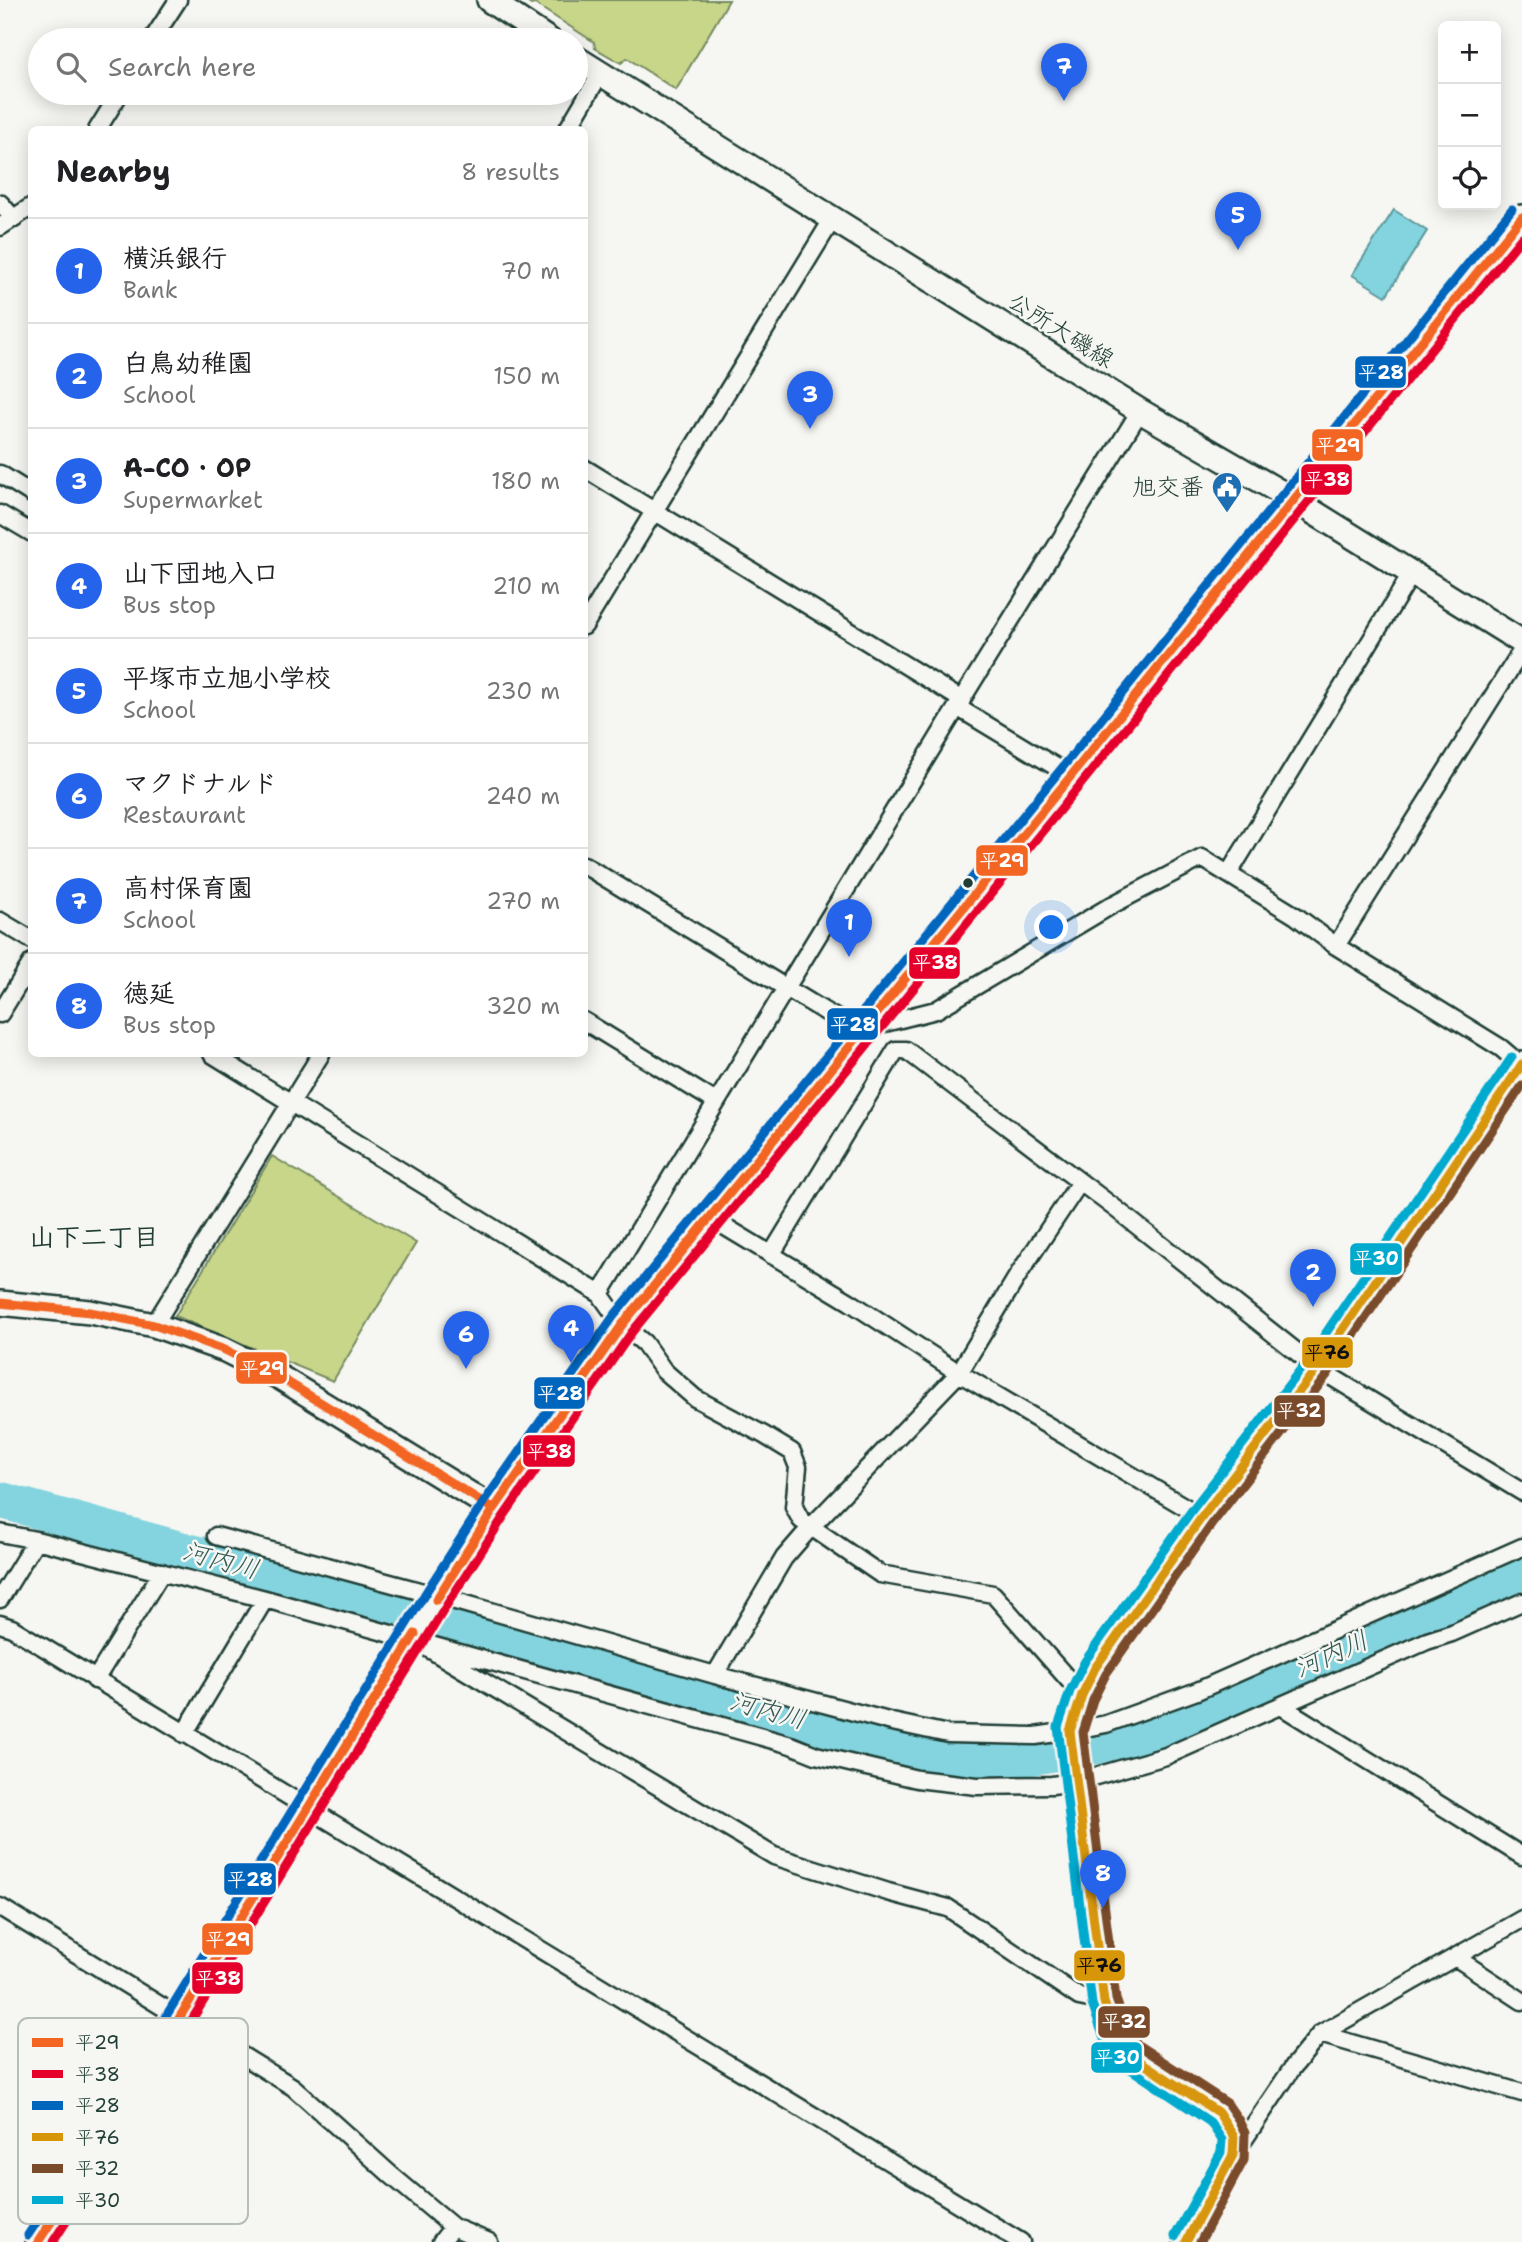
<!DOCTYPE html>
<meta charset="utf-8">
<style>
body{margin:0;font-family:"Shantell Sans","Klee One",sans-serif;background:#f2f2f2;color:#202124}
.controls{position:absolute;right:21px;top:21px;display:grid;overflow:hidden;border-radius:10px;box-shadow:0 4px 18px #0003}
.controls button{width:63px;height:63px;display:grid;place-items:center;padding:0;border:0;border-bottom:2px solid #e0e0e0;background:#fff;color:#202124;font:35px sans-serif}
.you{position:absolute;left:1052px;top:928px;width:24px;height:24px;margin:-18px;border:5px solid #fff;border-radius:50%;background:#1a73e8;box-shadow:0 0 0 10px #1a73e833}
.badge{display:grid;place-items:center;width:46px;height:46px;border-radius:50%;background:#2563eb;color:#fff;font-size:23px;font-weight:700}
.pin{position:absolute;translate:-50% -58px;filter:drop-shadow(0 2px 4px #0008)}
.pin::after{content:'';position:absolute;top:37px;width:24px;height:21px;background:inherit;clip-path:polygon(0 0,100% 0,50% 100%)}
.list{margin:0;padding:0;list-style:none}
h2{display:flex;justify-content:space-between;align-items:center;height:91px;margin:0;padding:0 28px;font-size:30px}
h2 small{font-size:23px;font-weight:400;color:#757577}
.list li{display:grid;grid-template-columns:46px 1fr auto;gap:21px;align-items:center;box-sizing:border-box;height:105px;padding:0 28px;border-top:2px solid #e0e0e0}
.list b{display:block;font-size:26px;white-space:nowrap}
.list p{margin:0;font-size:23px;white-space:nowrap;color:#757577}
.list em{font-size:23px;font-style:normal;color:#757577}
.icon{flex:none;width:38px;height:38px;fill:none;stroke:currentColor;stroke-width:2;stroke-linecap:round;stroke-linejoin:round}
.map{position:relative;flex:none;width:1522px;height:2242px;overflow:hidden}
.search{position:absolute;background:#fff;box-shadow:0 4px 18px #0003;left:28px;top:28px;width:560px;height:77px;display:flex;align-items:center;gap:18px;box-sizing:border-box;padding:0 24px;border-radius:38px;color:#757577;font-size:26px}
.panel{position:absolute;background:#fff;box-shadow:0 4px 18px #0003;left:28px;top:126px;width:560px;height:931px;border-radius:10px}
.map>svg:first-child{display:block}
.green{fill:#c8d68a;stroke:#748a5f;stroke-width:2}
.water{fill:#84d4df;stroke:#5c989b;stroke-width:2}
.lines{fill:none;stroke-linecap:round;stroke-linejoin:round}
.river{stroke:#84d4df;stroke-width:37}
.street-casing{stroke:#1f3d34;stroke-width:21}
.secondary-casing{stroke:#1f3d34;stroke-width:28}
.street{stroke:#f6f6f2;stroke-width:16}
.secondary{stroke:#f6f6f2;stroke-width:23}
.bus-1-casing{stroke:#f6f6f2;stroke-width:14}
.bus-2-casing{stroke:#f6f6f2;stroke-width:14}
.bus-3-casing{stroke:#f6f6f2;stroke-width:14}
.bus-4-casing{stroke:#f6f6f2;stroke-width:14}
.bus-5-casing{stroke:#f6f6f2;stroke-width:14}
.bus-6-casing{stroke:#f6f6f2;stroke-width:14}
.bus-1{stroke:#f26522;stroke-width:9}
.bus-2{stroke:#e4002b;stroke-width:9}
.bus-3{stroke:#0065bd;stroke-width:9}
.bus-4{stroke:#d79608;stroke-width:9}
.bus-5{stroke:#7a4b2a;stroke-width:9}
.bus-6{stroke:#00a9ce;stroke-width:9}
.bus-dot{fill:#1f3d34;stroke:#f6f6f2;stroke-width:2.5}
.labels{text-anchor:middle;stroke-width:5;stroke-linejoin:round;paint-order:stroke}
.street-label{font-size:24px;fill:#1f3d34;stroke:#f6f6f2}
.poi-label{font-size:24px;fill:#1f3d34;stroke:#f6f6f2;text-anchor:end}
.neighbourhood-label{font-size:26px;font-weight:bold;fill:#1f3d34;stroke:#f6f6f2}
.water-label{font-size:26px;font-style:italic;fill:#335b56;stroke:#f6f6f2}
.key{fill:#f6f6f2;stroke:#b6beb9;stroke-width:2}
.key-label{font-size:19px;fill:#1f3d34}
.line-badge{stroke:#f6f6f2;stroke-width:2.5}
.badge-label{font-size:19px;text-anchor:middle;font-weight:bold;fill:#fff}
.pale-badge-label{font-size:19px;text-anchor:middle;font-weight:bold;fill:#111}
</style>
<div class="map">
<svg width="1522" height="2242" viewBox="0 0 1522 2242">
<rect width="100%" height="100%" fill="#f6f6f2"/>
<filter id="ink" filterUnits="userSpaceOnUse"><feTurbulence type="fractalNoise" baseFrequency=".0143" numOctaves="2"/><feDisplacementMap in="SourceGraphic" scale="14" xChannelSelector="R" yChannelSelector="G"/><feConvolveMatrix kernelMatrix="1 2 1 2 8 2 1 2 1" color-interpolation-filters="sRGB"/></filter>
<g filter="url(#ink)">
<path class="green" d="M524,0H729L676,90L627,58L621,63L595,48L594,42L535,4L531,5Z
M272,1156L416,1243L333,1381L175,1316Z"/>
<path class="water" d="M1394,210L1427,231L1386,296L1352,275Z"/>
<g class="lines">
<path class="river" d="M0,1500L878,1742L947,1759L995,1760L1035,1756L1095,1746L1159,1730L1522,1571"/>
<g class="street-casing">
<path id="street" d="M152,40L178,0
M97,130L120,93
M567,130L600,74
M0,203L14,219
M0,227L32,206
M584,468L962,700
M0,474L32,494
M0,514L32,533
M584,626L832,220
M957,707L1071,776
M584,865L844,1023L865,1028L936,1010L1112,905L1202,858L1296,916L1336,946L1501,1048L1522,1066
M1229,873L1412,573
M0,921L32,940
M1336,946L1522,650
M0,1014L32,962
M584,1021L716,1102
M212,1054L600,1294L622,1325L644,1343L664,1371L695,1398L764,1435L792,1452L798,1467L794,1507L801,1520L880,1574L993,1594L1082,1695
M709,1217L850,1302L959,1373L1202,1517
M771,1255L896,1050H906L1116,1209L1317,1368L1522,1492
M600,1294L957,707L1140,411
M154,1325L321,1054
M0,1533L36,1540L265,1599L791,1745L816,1755L917,1779L977,1786L1052,1785L1075,1782L1166,1756L1427,1641L1452,1633L1522,1602
M216,1536L438,1596L715,1675L784,1558L810,1528L959,1373L1020,1272L1080,1182
M0,1599L36,1540
M0,1624L12,1628L1021,2242
M429,1649L774,1856L888,1892L948,1908L1079,1997L1104,2002
M715,1675L892,1722L948,1734L1035,1736L1070,1731L1106,1724L1197,1691L1522,1547
M95,1680L162,1572
M1281,1706L1522,1856
M184,1734L265,1599
M0,1907L293,2087L391,2175L453,2227L489,2242
M1455,1957L1522,2001
M1320,2034L1522,2093
M1235,2153L1293,2067L1320,2034L1522,1919
M441,2242L453,2227"/>
</g>
<g class="secondary-casing">
<path id="secondary" d="M489,0L549,40
M576,58L1140,411L1294,500L1522,642
M0,1303L90,1312L154,1325L225,1350L281,1378L494,1509
M38,2242L92,2160L438,1596L494,1509L622,1325L1022,835L1071,776L1522,217
M1186,2242L1233,2155L1234,2137L1228,2125L1219,2113L1129,2054L1116,2036L1104,2002L1070,1731L1082,1695L1095,1668L1202,1517L1317,1368L1522,1064"/>
</g>
<use href="#street" class="street"/>
<use href="#secondary" class="secondary"/>
<g class="bus-1-casing">
<path id="bus-1" d="M0,1303L90,1312L154,1325L225,1350L281,1378L494,1509
M436,1600L494,1509L622,1325L1071,776L1522,217
M38,2242L92,2160L415,1634"/>
</g>
<g class="bus-2-casing">
<path id="bus-2" d="M53,2242L102,2166L448,1603L504,1516L632,1332L1081,784L1522,237"/>
</g>
<g class="bus-3-casing">
<path id="bus-3" d="M28,2235L82,2153L428,1589L484,1502L613,1317L1062,768L1512,209"/>
</g>
<g class="bus-4-casing">
<path id="bus-4" d="M1186,2242L1233,2155L1234,2137L1219,2113L1129,2054L1116,2036L1104,2002L1070,1731L1082,1695L1095,1668L1202,1517L1317,1368L1522,1064"/>
</g>
<g class="bus-5-casing">
<path id="bus-5" d="M1200,2242L1244,2160L1245,2133L1238,2119L1227,2103L1138,2045L1127,2030L1116,1999L1083,1732L1093,1700L1106,1674L1212,1524L1327,1375L1522,1086"/>
</g>
<g class="bus-6-casing">
<path id="bus-6" d="M1175,2236L1221,2152L1222,2140L1210,2122L1120,2062L1105,2041L1092,2004L1058,1727L1070,1691L1085,1661L1192,1510L1307,1361L1512,1057"/>
</g>
<use href="#bus-1" class="bus-1"/>
<use href="#bus-2" class="bus-2"/>
<use href="#bus-3" class="bus-3"/>
<use href="#bus-4" class="bus-4"/>
<use href="#bus-5" class="bus-5"/>
<use href="#bus-6" class="bus-6"/>
</g>
</g>
<defs>
<g id="civic-pin" transform="scale(1.575)"><path d="M0 17L-7.5 6A9.5 9.5 0 1 1 7.5 6Z" fill="#1f6fb2" stroke="#f6f6f2"/><path d="M-.6-6.5H3V-4.5H.6V-3L4-1V1h2V6H-6V1h2V-1L-.6-3ZM-1.2 2.5V6h2.4V2.5Z" fill="#fff"/></g>
</defs>
<g fill-rule="evenodd">
<use href="#civic-pin" x="1227" y="487"/>
</g>
<circle class="bus-dot" cx="968" cy="883" r="6"/>
<g class="labels">
<g class="street-label">
<text transform="translate(1061 330) rotate(32)" y="8">公所大磯線</text>
</g>
<g class="poi-label">
<text x="1204" y="495">旭交番</text>
</g>
<g class="neighbourhood-label">
<text x="94" y="1246">山下二丁目</text>
</g>
<g class="water-label">
<text transform="translate(221 1560) rotate(15)" y="9">河内川</text>
<text transform="translate(1331 1654) rotate(-24)" y="9">河内川</text>
<text transform="translate(768 1710) rotate(15)" y="9">河内川</text>
</g>
</g>
<rect x="18" y="2018" width="230" height="206" rx="10" class="key"/>
<rect x="32" y="2038" width="31" height="9" fill="#f26522"/>
<rect x="32" y="2070" width="31" height="8" fill="#e4002b"/>
<rect x="32" y="2101" width="31" height="9" fill="#0065bd"/>
<rect x="32" y="2133" width="31" height="8" fill="#d79608"/>
<rect x="32" y="2164" width="31" height="9" fill="#7a4b2a"/>
<rect x="32" y="2196" width="31" height="8" fill="#00a9ce"/>
<g class="key-label">
<text x="75" y="2049">平29</text>
<text x="75" y="2081">平38</text>
<text x="75" y="2112">平28</text>
<text x="75" y="2144">平76</text>
<text x="75" y="2175">平32</text>
<text x="75" y="2207">平30</text>
</g>
<g class="line-badge">
<rect x="1354" y="355" width="53" height="34" rx="7" fill="#0065bd"/>
<rect x="1311" y="428" width="53" height="34" rx="7" fill="#f26522"/>
<rect x="1300" y="463" width="53" height="33" rx="7" fill="#e4002b"/>
<rect x="975" y="844" width="54" height="33" rx="7" fill="#f26522"/>
<rect x="908" y="946" width="53" height="34" rx="7" fill="#e4002b"/>
<rect x="826" y="1007" width="53" height="34" rx="7" fill="#0065bd"/>
<rect x="1349" y="1242" width="54" height="34" rx="7" fill="#00a9ce"/>
<rect x="1301" y="1336" width="53" height="33" rx="7" fill="#d79608"/>
<rect x="235" y="1351" width="53" height="34" rx="7" fill="#f26522"/>
<rect x="533" y="1376" width="53" height="34" rx="7" fill="#0065bd"/>
<rect x="1273" y="1394" width="53" height="34" rx="7" fill="#7a4b2a"/>
<rect x="522" y="1434" width="54" height="34" rx="7" fill="#e4002b"/>
<rect x="223" y="1862" width="54" height="34" rx="7" fill="#0065bd"/>
<rect x="201" y="1922" width="53" height="34" rx="7" fill="#f26522"/>
<rect x="1073" y="1949" width="53" height="33" rx="7" fill="#d79608"/>
<rect x="191" y="1961" width="53" height="34" rx="7" fill="#e4002b"/>
<rect x="1097" y="2005" width="54" height="34" rx="7" fill="#7a4b2a"/>
<rect x="1090" y="2041" width="53" height="33" rx="7" fill="#00a9ce"/>
</g>
<g class="badge-label">
<text x="1381" y="379">平28</text>
<text x="1338" y="452">平29</text>
<text x="1327" y="486">平38</text>
<text x="1002" y="867">平29</text>
<text x="935" y="969">平38</text>
<text x="853" y="1031">平28</text>
<text x="1376" y="1265">平30</text>
<text x="262" y="1375">平29</text>
<text x="560" y="1400">平28</text>
<text x="1299" y="1417">平32</text>
<text x="549" y="1458">平38</text>
<text x="250" y="1886">平28</text>
<text x="228" y="1946">平29</text>
<text x="218" y="1985">平38</text>
<text x="1124" y="2028">平32</text>
<text x="1117" y="2064">平30</text>
</g>
<g class="pale-badge-label">
<text x="1327" y="1359">平76</text>
<text x="1099" y="1972">平76</text>
</g>
</svg>
<div class="controls">
<button>+</button>
<button>−</button>
<button><svg class="icon" aria-label="locate" viewBox="0 0 24 24"><circle cx="12" cy="12" r="6"/><path d="M12 2v4M12 18v4M2 12h4M18 12h4"/></svg></button>
</div>
<div class="you"></div>
<div class="pin badge" style="left:849px;top:957px">1</div>
<div class="pin badge" style="left:1313px;top:1307px">2</div>
<div class="pin badge" style="left:810px;top:429px">3</div>
<div class="pin badge" style="left:571px;top:1363px">4</div>
<div class="pin badge" style="left:1238px;top:250px">5</div>
<div class="pin badge" style="left:466px;top:1369px">6</div>
<div class="pin badge" style="left:1064px;top:101px">7</div>
<div class="pin badge" style="left:1103px;top:1908px">8</div>
<div class="search"><svg class="icon" aria-label="search" viewBox="0 0 24 24"><circle cx="10" cy="10" r="6"/><path d="M15 15l6 6"/></svg>Search here</div>
<section class="panel">
<h2>Nearby<small>8 results</small></h2>
<ul class="list">
<li><span class="badge">1</span><div><b>横浜銀行</b><p>Bank</p></div><em>70 m</em></li>
<li><span class="badge">2</span><div><b>白鳥幼稚園</b><p>School</p></div><em>150 m</em></li>
<li><span class="badge">3</span><div><b>A-CO・OP</b><p>Supermarket</p></div><em>180 m</em></li>
<li><span class="badge">4</span><div><b>山下団地入口</b><p>Bus stop</p></div><em>210 m</em></li>
<li><span class="badge">5</span><div><b>平塚市立旭小学校</b><p>School</p></div><em>230 m</em></li>
<li><span class="badge">6</span><div><b>マクドナルド</b><p>Restaurant</p></div><em>240 m</em></li>
<li><span class="badge">7</span><div><b>高村保育園</b><p>School</p></div><em>270 m</em></li>
<li><span class="badge">8</span><div><b>徳延</b><p>Bus stop</p></div><em>320 m</em></li>
</ul>
</section>
</div>
